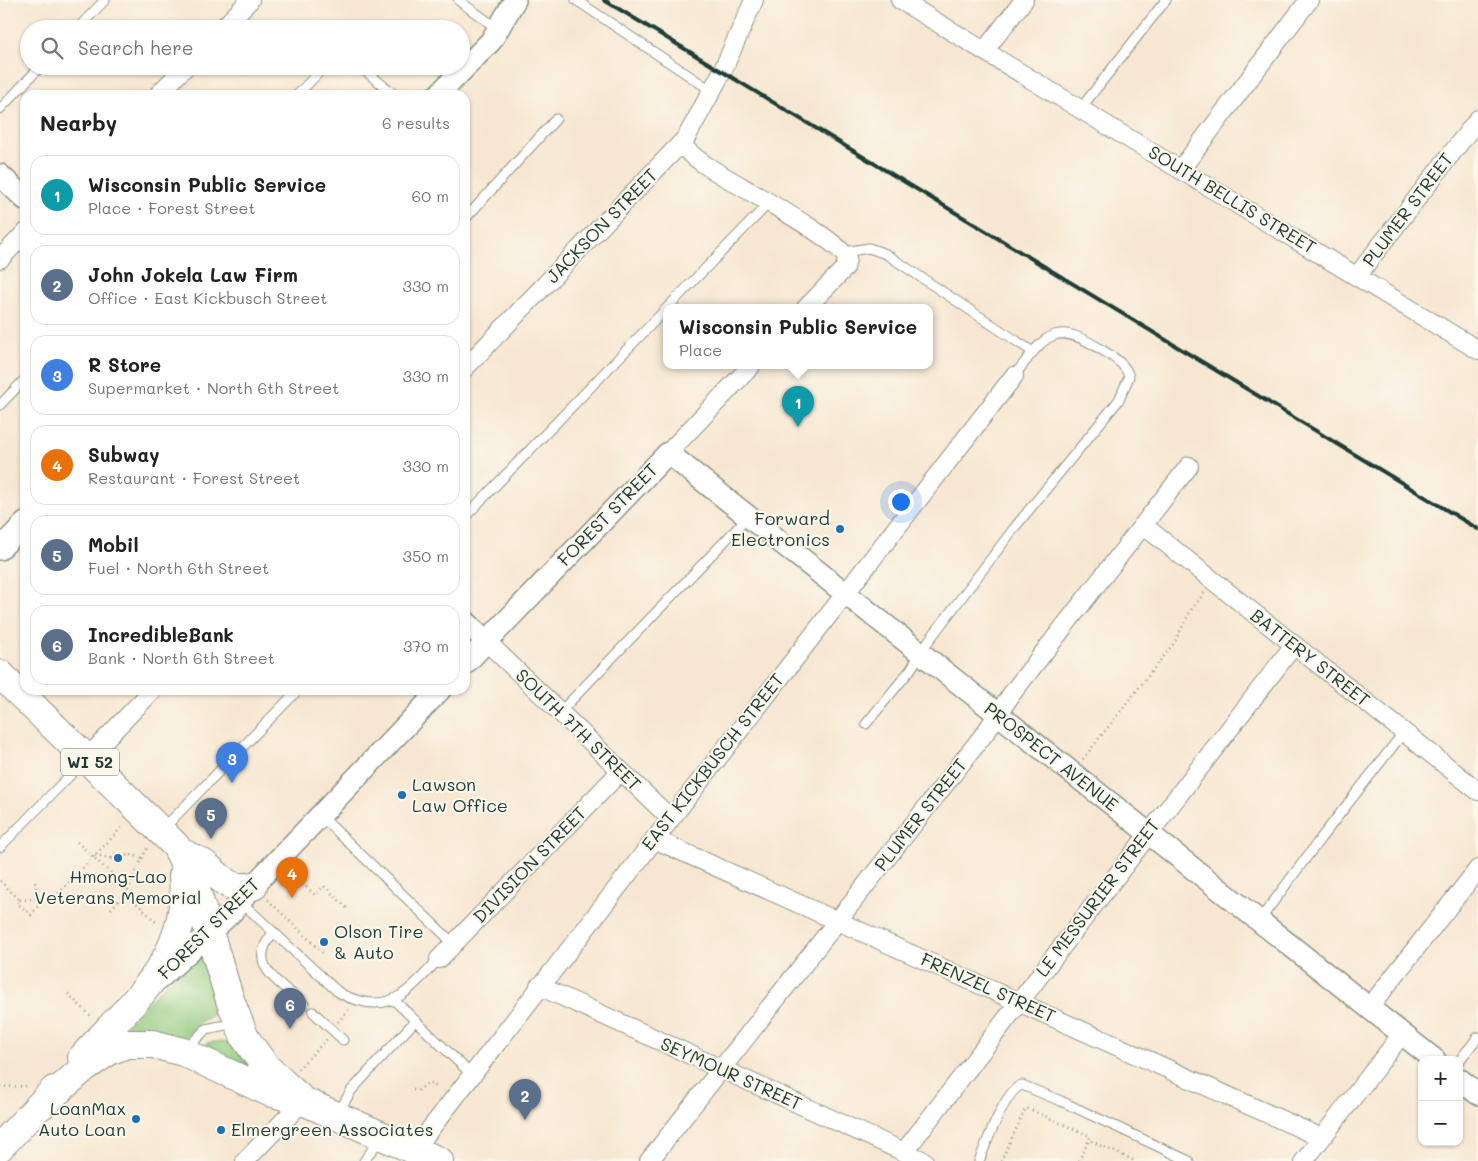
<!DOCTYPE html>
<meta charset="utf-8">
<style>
body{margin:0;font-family:Mali,sans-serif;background:#f6f6f6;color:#222}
.controls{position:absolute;right:15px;bottom:15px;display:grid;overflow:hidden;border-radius:10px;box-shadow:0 1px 4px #0004}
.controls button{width:45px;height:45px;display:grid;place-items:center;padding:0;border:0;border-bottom:1px solid #e0e0e0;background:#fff;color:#222;font:25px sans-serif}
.you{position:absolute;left:900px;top:501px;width:18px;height:18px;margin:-12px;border:4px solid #fff;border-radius:50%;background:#1a73e8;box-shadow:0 0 0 8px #1a73e833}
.badge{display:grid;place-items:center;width:32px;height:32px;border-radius:50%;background:#1f6fb2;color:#fff;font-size:16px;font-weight:700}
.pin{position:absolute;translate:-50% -41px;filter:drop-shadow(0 1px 2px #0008)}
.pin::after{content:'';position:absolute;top:26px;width:18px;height:15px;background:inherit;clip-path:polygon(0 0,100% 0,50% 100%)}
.popup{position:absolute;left:663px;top:304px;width:270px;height:65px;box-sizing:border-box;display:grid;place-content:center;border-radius:10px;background:#fff;filter:drop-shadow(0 1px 4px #0005);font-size:16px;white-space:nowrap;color:#767676}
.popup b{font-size:19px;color:#222}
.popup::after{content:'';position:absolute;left:50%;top:100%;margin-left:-10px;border:10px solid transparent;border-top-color:#fff}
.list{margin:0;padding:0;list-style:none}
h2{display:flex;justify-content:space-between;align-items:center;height:65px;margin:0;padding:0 20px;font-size:21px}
h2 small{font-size:16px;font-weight:400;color:#767676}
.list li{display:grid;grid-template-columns:32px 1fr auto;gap:15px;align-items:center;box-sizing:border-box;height:80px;margin:0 10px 10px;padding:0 10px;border:1px solid #e0e0e0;border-radius:15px}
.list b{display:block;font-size:19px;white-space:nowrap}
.list p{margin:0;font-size:16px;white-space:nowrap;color:#767676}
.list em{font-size:16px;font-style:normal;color:#767676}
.icon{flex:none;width:28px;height:28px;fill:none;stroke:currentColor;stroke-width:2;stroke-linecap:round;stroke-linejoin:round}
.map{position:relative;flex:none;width:1478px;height:1161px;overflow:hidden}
.search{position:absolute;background:#fff;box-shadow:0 1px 4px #0004;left:20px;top:20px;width:450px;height:55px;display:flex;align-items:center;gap:12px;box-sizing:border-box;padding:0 18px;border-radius:28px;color:#767676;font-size:19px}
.panel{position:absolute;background:#fff;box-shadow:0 1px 4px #0004;left:20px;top:90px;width:450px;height:605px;border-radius:15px}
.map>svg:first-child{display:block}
.green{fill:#92cb7f;stroke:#58845a}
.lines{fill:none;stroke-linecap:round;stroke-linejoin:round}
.service-casing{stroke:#8b9283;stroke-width:11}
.minor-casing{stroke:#8b9283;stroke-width:20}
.tertiary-casing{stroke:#8b9283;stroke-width:24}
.primary-casing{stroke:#8b9283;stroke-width:30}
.path{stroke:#8b9283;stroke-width:2.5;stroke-dasharray:1 4;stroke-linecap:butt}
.service{stroke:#fff;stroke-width:9}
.minor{stroke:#fff;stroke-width:18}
.tertiary{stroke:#fff;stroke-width:21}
.primary{stroke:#fff;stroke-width:28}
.rail{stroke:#1f3d34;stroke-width:4}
.poi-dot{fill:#1f6fb2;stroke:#fbf7ec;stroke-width:2}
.labels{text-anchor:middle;stroke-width:4;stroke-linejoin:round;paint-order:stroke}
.shield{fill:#fbf7ec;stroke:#61756b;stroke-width:1}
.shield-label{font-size:16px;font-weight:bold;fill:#1f3d34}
.street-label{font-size:18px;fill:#1f3d34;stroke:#fbf7ec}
.poi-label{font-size:18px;fill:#1f3d34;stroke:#fbf7ec;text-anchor:start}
</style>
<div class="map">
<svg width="1478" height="1161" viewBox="0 0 1478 1161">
<rect width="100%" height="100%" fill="#fbf7ec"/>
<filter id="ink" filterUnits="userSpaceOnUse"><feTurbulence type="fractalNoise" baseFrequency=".02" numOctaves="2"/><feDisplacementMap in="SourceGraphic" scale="10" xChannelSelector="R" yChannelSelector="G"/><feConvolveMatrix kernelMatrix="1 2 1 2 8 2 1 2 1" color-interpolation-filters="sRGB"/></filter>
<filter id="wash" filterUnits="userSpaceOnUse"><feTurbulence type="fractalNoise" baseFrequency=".0096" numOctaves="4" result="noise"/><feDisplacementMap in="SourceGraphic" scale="20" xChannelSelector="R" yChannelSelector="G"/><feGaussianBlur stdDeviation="1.12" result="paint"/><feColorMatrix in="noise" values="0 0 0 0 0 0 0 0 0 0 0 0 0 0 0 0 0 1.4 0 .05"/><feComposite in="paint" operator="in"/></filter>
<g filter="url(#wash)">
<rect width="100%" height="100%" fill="#f7e7d2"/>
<path class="green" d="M192,957L198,960L204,958L221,1010L200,1022L184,1039L159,1030H129L127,1023Z
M221,1041L233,1044L252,1070L204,1049L207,1043Z"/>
</g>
<g filter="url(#ink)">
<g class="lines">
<g class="service-casing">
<path id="service" d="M458,0L498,29
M576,0L712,91
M77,29L105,0
M359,66L395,95
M297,95L325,66
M1081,108L1166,0
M0,109L41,66
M465,219L556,119
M844,252L869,248L886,254L1033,352
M667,308L769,203
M0,405L25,379
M465,517L667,308
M560,712L748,517
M866,724L911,669L927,643L1015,527L1119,400L1129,377C1126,364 1113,357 1102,350C1053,318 1045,337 1014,376
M321,816L454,944
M163,829L298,690
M0,847L84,761
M241,902L337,991C345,997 355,1000 365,1002C399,1009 418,980 439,959
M1259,921L1321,838L1404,732
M274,932C244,965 280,982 304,1004
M394,1000L471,1074
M313,1012L343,1040
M185,1050L206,1029L235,1023
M1459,1061L1478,1037
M338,1113L351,1091L415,1021
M364,1161L380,1139
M979,1161C986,1145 1005,1089 1022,1085L1061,1101L1189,1161"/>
</g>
<g class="minor-casing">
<path id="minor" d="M900,0L1478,350
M222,29L250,0
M985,50L1024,0
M158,95L186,66
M680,144C689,152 697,160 707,166C732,183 839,238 847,259L845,268L806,308
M1181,169L1309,0
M0,259L25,233
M1357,276L1478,119
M465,368L686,138L722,72L754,0
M668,453L751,366
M1143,525L1478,791
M487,642L670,818
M86,759L153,690
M654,839L1322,1138
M439,959L621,771
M539,986L924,1161
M1369,1008L1478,869
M414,1150L1014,376
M904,1152L1294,645
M245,1161L303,1101
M649,1161L985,733L1013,692L1189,466
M1304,1161L1402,1034"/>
</g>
<g class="tertiary-casing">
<path id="tertiary" d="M438,95L491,41L515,0
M0,175L25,199
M0,549L25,523
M465,621L487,642
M465,664L668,453L1435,1060
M159,979L232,912L253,886L440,690
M1459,1079L1478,1094"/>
</g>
<g class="primary-casing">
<path id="primary" d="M0,674L176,846L194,883L230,1000L245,1038L265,1066L303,1101
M179,851C186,856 194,858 201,862C221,875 225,892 253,886
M82,1058C132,1001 191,959 183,876
M42,1105L84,1068L109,1051L127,1044H153L183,1052L269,1092L303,1101L439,1161
M0,1147L54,1090"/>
</g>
<path class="path" d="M1083,759L1174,643L1191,610L1205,592
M77,842L128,889
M112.5 858a4.5 4.5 0 1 1 9 0a4.5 4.5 0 1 1-9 0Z
M95,855L113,859
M121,856L133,855L142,858
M292,873L315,895L324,886L347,908
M0,881L20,900L17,903L31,915L39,905L35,881
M126,893L157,923
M20,900L55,897L124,825
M268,900L325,955
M111,909L127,891L148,846
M68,994L92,1017
M338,1022L349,1009
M298,1069L327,1039
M0,1087L29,1086
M413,1090L417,1091L428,1083L437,1087
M1001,1161L1026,1108L1090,1136L1089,1140L1135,1161
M1079,1161L1089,1140"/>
<use href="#service" class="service"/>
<use href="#minor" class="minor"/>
<use href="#tertiary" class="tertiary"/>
<use href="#primary" class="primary"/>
<path class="rail" d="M604,0L1478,529"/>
</g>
</g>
<g class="poi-dot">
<circle cx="840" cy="529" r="5"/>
<circle cx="402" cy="795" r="5"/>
<circle cx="118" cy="858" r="5"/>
<circle cx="324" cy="942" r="5"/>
<circle cx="136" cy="1119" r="5"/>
<circle cx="221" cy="1130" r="5"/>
</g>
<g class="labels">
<rect class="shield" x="61" y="748.5" width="58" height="27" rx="4"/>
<g class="shield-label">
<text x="90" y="768">WI 52</text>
</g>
<g class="street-label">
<text transform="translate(1232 200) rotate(31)" y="6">SOUTH BELLIS STREET</text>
<text transform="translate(1408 210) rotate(-53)" y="6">PLUMER STREET</text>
<text transform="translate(602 226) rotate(-46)" y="6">JACKSON STREET</text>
<text transform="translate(608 515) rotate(-46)" y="6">FOREST STREET</text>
<text transform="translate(1310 658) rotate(38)" y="6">BATTERY STREET</text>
<text transform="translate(578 730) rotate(44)" y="6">SOUTH 7TH STREET</text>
<text transform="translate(1051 757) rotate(38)" y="6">PROSPECT AVENUE</text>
<text transform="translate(713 762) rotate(-52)" y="6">EAST KICKBUSCH STREET</text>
<text transform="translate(921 815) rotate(-52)" y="6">PLUMER STREET</text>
<text transform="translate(530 865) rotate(-46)" y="6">DIVISION STREET</text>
<text transform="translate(1098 898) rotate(-53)" y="6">LE MESSURIER STREET</text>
<text transform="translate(209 929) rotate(-45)" y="6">FOREST STREET</text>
<text transform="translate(988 988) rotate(24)" y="6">FRENZEL STREET</text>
<text transform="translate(731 1074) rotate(24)" y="6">SEYMOUR STREET</text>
</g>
<g class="poi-label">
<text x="830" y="525" text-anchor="end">Forward<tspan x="830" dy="21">Electronics</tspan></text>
<text x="412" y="791">Lawson<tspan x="412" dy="21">Law Office</tspan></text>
<text x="118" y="883" text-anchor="middle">Hmong-Lao<tspan x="118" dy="21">Veterans Memorial</tspan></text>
<text x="334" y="938">Olson Tire<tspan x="334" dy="21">&amp; Auto</tspan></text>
<text x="126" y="1115" text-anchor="end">LoanMax<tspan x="126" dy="21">Auto Loan</tspan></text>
<text x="231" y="1136">Elmergreen Associates</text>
</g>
</g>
</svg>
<div class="controls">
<button>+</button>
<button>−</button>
</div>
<div class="you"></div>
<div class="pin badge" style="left:798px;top:427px;background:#0f9aa8">1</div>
<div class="popup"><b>Wisconsin Public Service</b>Place</div>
<div class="pin badge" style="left:525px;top:1120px;background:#5c6f8a">2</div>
<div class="pin badge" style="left:232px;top:783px;background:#3f7fe0">3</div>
<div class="pin badge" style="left:292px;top:898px;background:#e8710a">4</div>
<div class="pin badge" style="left:211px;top:839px;background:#5c6f8a">5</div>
<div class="pin badge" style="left:290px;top:1029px;background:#5c6f8a">6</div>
<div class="search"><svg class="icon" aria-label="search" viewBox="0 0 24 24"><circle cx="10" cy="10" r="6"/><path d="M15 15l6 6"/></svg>Search here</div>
<section class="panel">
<h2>Nearby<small>6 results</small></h2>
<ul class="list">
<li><span class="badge" style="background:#0f9aa8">1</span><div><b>Wisconsin Public Service</b><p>Place · Forest Street</p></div><em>60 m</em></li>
<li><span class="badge" style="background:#5c6f8a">2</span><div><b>John Jokela Law Firm</b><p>Office · East Kickbusch Street</p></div><em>330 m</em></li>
<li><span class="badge" style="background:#3f7fe0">3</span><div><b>R Store</b><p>Supermarket · North 6th Street</p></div><em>330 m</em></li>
<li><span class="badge" style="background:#e8710a">4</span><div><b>Subway</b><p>Restaurant · Forest Street</p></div><em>330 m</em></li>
<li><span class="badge" style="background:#5c6f8a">5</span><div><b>Mobil</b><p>Fuel · North 6th Street</p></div><em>350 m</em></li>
<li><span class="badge" style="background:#5c6f8a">6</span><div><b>IncredibleBank</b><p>Bank · North 6th Street</p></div><em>370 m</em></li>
</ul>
</section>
</div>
